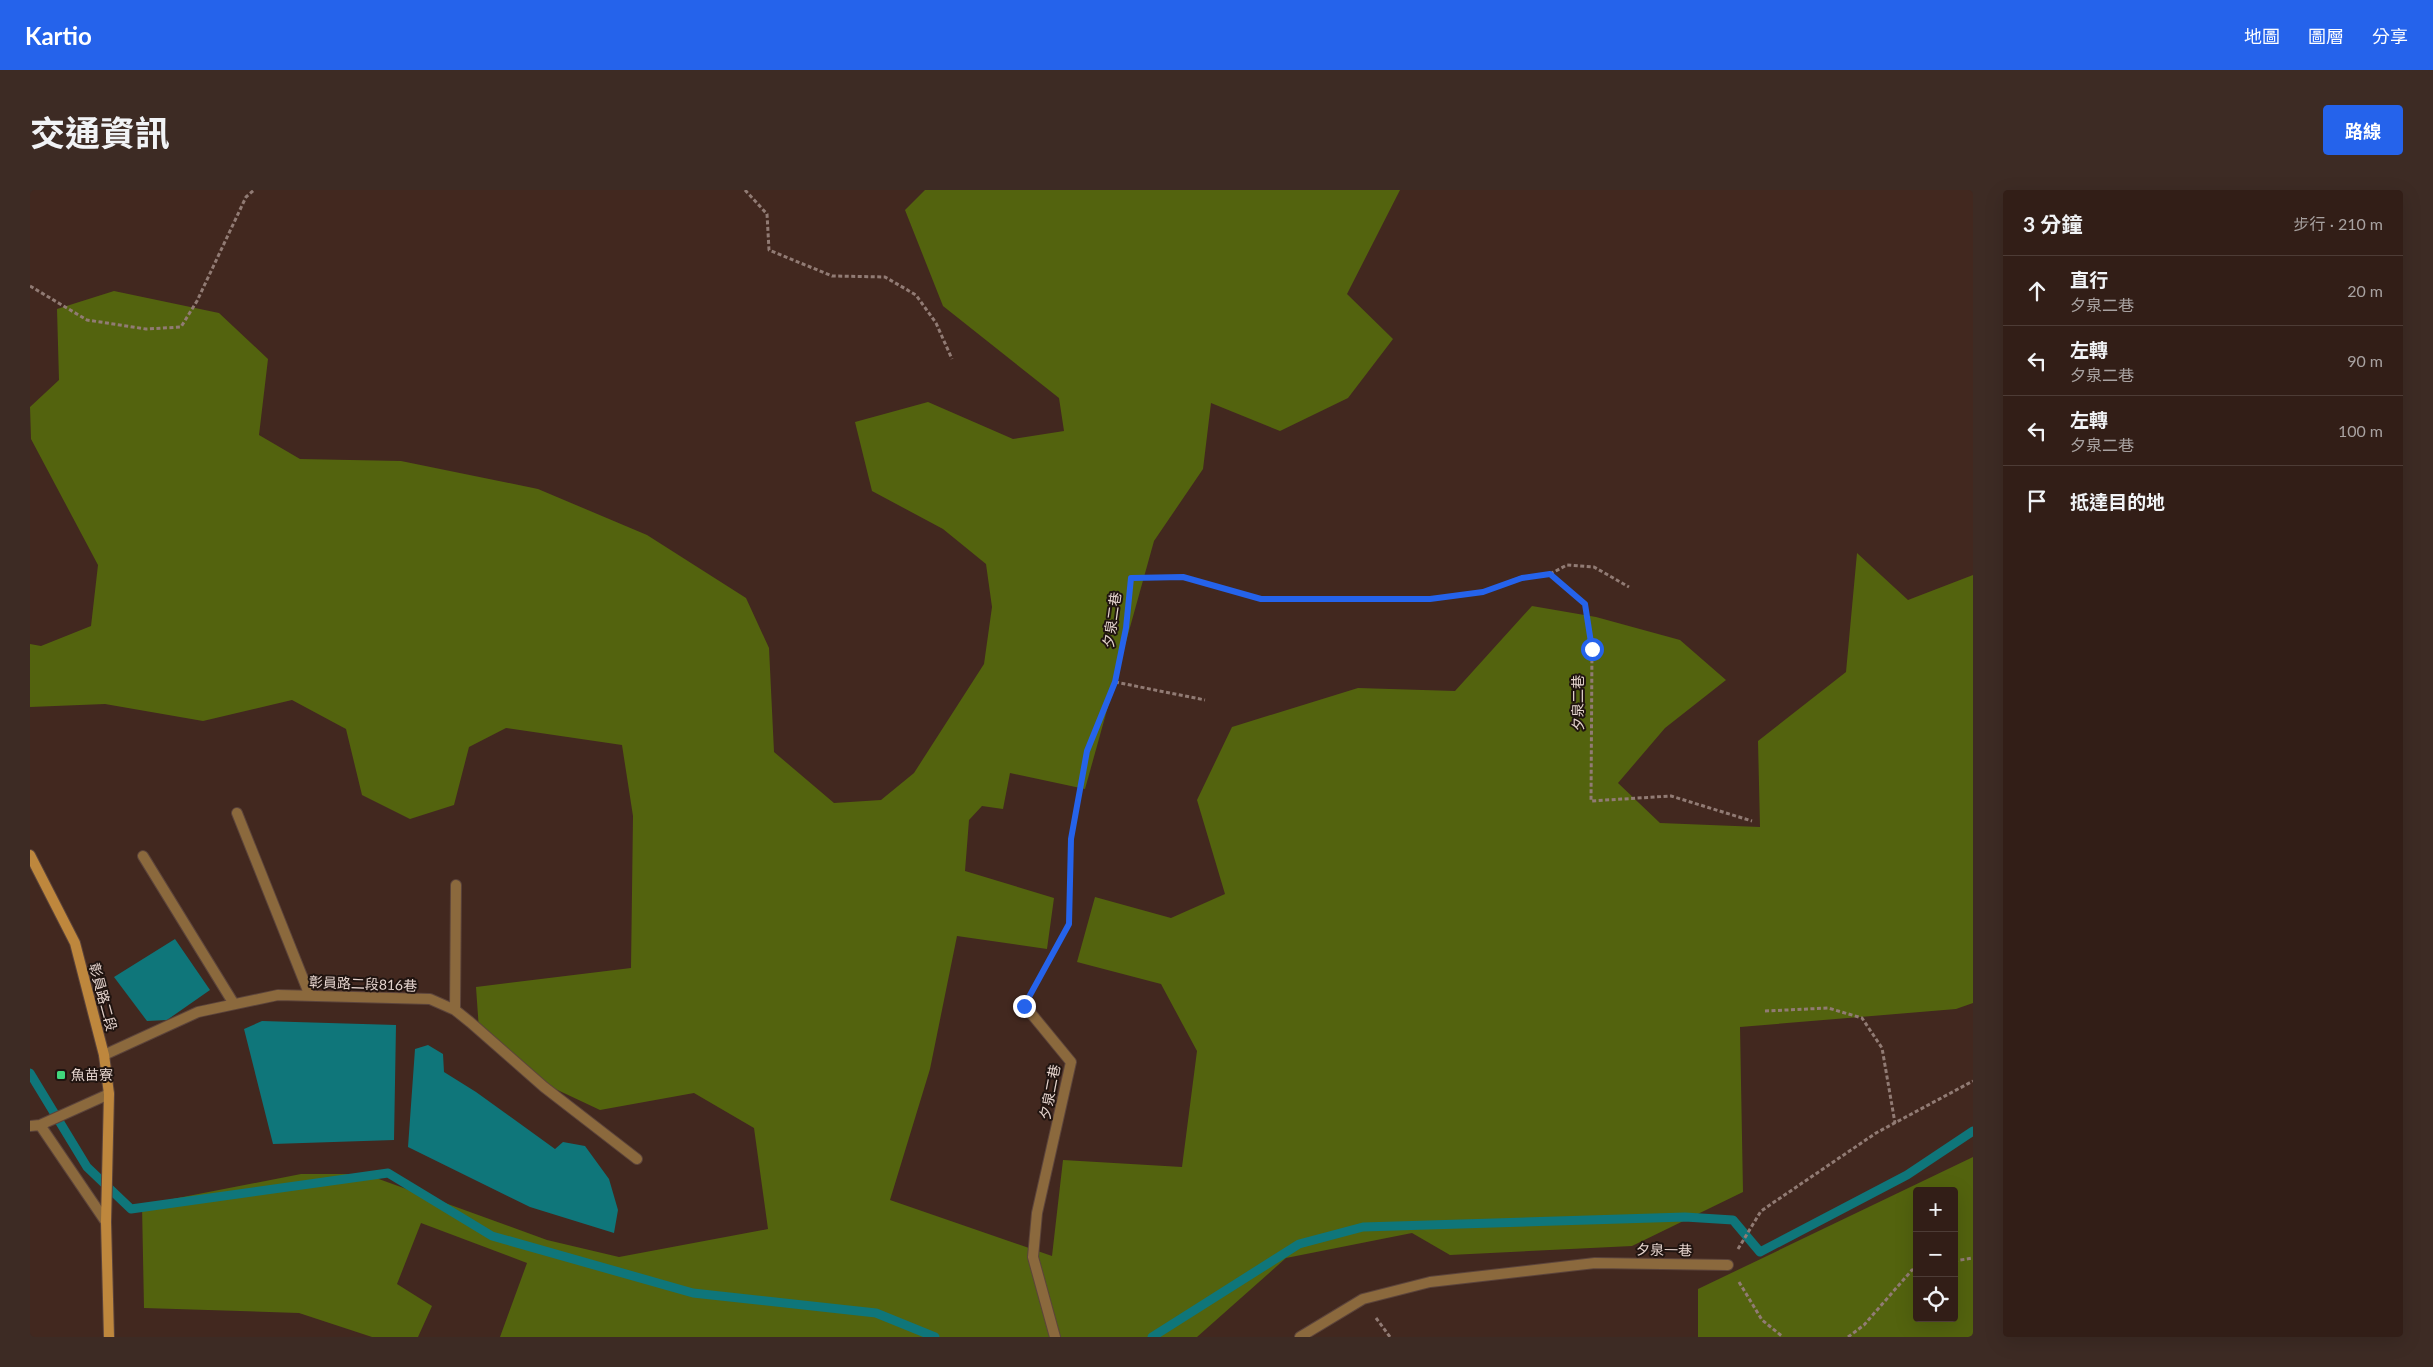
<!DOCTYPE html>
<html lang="zh-TW">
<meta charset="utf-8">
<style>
body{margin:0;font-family:Lato,"Noto Sans TC",sans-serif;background:#3d2b24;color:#f1f3f6}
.controls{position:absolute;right:15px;bottom:15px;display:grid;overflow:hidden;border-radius:5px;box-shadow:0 5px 20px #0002}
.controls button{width:45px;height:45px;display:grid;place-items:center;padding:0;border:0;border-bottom:1px solid #4d3c36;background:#321e17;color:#f1f3f6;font:25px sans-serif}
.stop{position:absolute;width:15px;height:15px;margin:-11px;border:4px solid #2563eb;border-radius:50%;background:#fff}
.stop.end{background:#2563eb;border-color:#fff;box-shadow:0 1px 5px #0008}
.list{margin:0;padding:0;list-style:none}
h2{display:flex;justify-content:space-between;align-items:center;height:65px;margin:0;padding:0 20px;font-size:21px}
h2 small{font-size:16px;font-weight:400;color:#a8a2a1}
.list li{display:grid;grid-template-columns:32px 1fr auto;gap:15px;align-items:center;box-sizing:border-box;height:70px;padding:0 20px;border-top:1px solid #4d3c36}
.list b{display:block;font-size:19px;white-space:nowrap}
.list p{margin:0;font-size:16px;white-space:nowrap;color:#a8a2a1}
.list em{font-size:16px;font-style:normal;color:#a8a2a1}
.icon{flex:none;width:28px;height:28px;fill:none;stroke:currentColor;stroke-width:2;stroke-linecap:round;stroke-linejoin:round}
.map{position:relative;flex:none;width:1943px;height:1147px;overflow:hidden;border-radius:5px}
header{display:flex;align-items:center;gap:30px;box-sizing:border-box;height:70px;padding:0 25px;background:#2563eb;color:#fff}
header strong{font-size:24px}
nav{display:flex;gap:28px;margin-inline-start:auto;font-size:18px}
.intro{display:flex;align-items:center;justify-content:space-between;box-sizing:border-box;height:120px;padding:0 30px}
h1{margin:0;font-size:35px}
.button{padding:12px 22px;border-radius:5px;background:#2563eb;color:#fff;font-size:18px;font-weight:700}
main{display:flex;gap:30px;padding:0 30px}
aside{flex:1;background:#321e17;border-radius:5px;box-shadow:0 5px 20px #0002}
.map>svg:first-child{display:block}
.forest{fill:#53630e;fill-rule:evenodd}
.water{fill:#0f767a}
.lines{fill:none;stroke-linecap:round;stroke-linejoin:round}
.stream{stroke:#0f767a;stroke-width:9}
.lane-casing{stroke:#5c443b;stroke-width:12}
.secondary-casing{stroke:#5c443b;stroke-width:12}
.path{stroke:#917b74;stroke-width:3;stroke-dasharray:4 2.5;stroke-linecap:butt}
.lane{stroke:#8b693d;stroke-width:10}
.secondary{stroke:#be873d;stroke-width:10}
.route{stroke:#2563eb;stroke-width:6}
.poi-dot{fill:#41d77c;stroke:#201410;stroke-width:2}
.labels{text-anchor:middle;stroke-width:4;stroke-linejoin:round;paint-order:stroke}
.street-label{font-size:14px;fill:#e5d4ce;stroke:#201410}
.poi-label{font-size:14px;fill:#e5d4ce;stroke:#201410;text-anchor:start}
</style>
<header>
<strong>Kartio</strong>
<nav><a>地圖</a><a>圖層</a><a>分享</a></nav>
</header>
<div class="intro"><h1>交通資訊</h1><a class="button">路線</a></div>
<main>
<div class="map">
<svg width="1943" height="1147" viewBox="0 0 1943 1147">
<rect width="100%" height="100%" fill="#42281f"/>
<path class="forest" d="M895,0H1370L1317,104L1363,149L1318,208L1250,241L1181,213L1173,279L1124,351L1055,599L980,583L973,619L952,616L939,630L935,681L1024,708L1017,759L927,746L900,879L860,1010L1022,1066L1033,970L1152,977L1167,861L1131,794L1047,772L1065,707L1141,728L1195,704L1167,610L1202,537L1328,498L1425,501L1502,416L1566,427L1650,450L1696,490L1635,538L1588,593L1630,633L1730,637L1728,551L1816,482L1827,363L1878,410L1943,385V813L1926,819L1710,837L1713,1002L1602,1056L1420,1065L1382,1043L1256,1068L1167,1147H470L497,1073L391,1033L367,1094L402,1116L388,1147H342L269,1123L114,1118L112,1015L271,984H335L517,1050L589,1067L738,1039L724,938L664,903L570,920L502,888L449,840L446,797L601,778L603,626L592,555L476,538L439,557L424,615L380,629L332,605L316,539L262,510L173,531L75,514L0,517V454L11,456L61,436L68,375L1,249L0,217L29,190L27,119L84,101L189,123L238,169L229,245L270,269L371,271L508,299L617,345L716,408L739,458L744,562L804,613L851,610L884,583L954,474L962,417L956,374L913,339L842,301L825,232L898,212L983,249L1034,241L1029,208L913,116L875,20Z
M1943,967V1147H1668V1099ZM1887,1001H1924V1128H1887Z"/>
<path class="water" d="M145,749L180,800L137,830L117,831L84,787Z
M232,831L366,835L364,950L243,954L214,839Z
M398,855L413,864L414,882L446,902L525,959L533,952L555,956L579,989L588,1020L584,1043L500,1017L378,957L385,859Z"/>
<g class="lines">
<path class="stream" d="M0,883L57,977L101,1019L358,983L462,1046L663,1103L846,1123L905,1147
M1122,1147L1269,1054L1333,1037L1655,1027L1703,1030L1730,1062L1877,985L1943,941"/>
<g class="lane-casing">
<path id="lane" d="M207,623L280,806
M113,666L204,814
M995,816L1041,872L1007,1023L1003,1067L1025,1147
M425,820L426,695
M74,865L168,822L248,805L400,809L425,820L440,832L514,897L607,969
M10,935L76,1032
M0,936L10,935L79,904
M1270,1147L1333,1109L1400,1092L1565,1073L1698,1075"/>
</g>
<g class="secondary-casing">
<path id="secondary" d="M0,665L45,753L74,865L79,904L76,1032L79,1147"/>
</g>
<path class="path" d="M715,0L737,24L739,60L802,86L855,87L886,105L906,133L922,169
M0,96L57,130L116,139L151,137L167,111L216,7L224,0
M1520,384L1537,375L1564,377L1599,397
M1085,492L1175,510
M1004,798L1039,734L1041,649L1057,561L1085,492L1096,438L1101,387H1153L1231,409H1400L1453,402L1492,387L1520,384L1555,414L1562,459L1561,611L1641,606L1722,631
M1735,821L1798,818L1832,828L1852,858L1865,933
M1708,1059L1731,1021L1846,943L1943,891
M1924,1071L1943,1068
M1709,1092L1732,1130L1753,1147
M1346,1128L1360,1147
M1818,1147L1834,1135L1882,1080L1887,1079"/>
<use href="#lane" class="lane"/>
<use href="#secondary" class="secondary"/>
</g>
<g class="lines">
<path class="route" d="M994,816L1039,734L1041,649L1057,561L1085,492L1096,438L1101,388L1153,387L1231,409H1400L1453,402L1492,388L1520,384L1555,414L1562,459"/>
</g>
<rect class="poi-dot" x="26" y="880" width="10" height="10" rx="2.5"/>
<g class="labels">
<g class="street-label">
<text transform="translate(1082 430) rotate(-82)" y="5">夕泉二巷</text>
<text transform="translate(1548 513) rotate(-90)" y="5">夕泉二巷</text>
<text transform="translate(333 794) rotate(2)" y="5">彰員路二段816巷</text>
<text transform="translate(73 807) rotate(75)" y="5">彰員路二段</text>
<text transform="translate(1020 902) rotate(-79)" y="5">夕泉二巷</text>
<text transform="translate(1634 1060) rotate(1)" y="5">夕泉一巷</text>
</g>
<g class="poi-label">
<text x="41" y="890">魚苗寮</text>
</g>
</g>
</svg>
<div class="controls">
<button>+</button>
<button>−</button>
<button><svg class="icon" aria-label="locate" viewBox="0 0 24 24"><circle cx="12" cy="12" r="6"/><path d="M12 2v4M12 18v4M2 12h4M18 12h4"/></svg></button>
</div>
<div class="stop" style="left:1562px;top:459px"></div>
<div class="stop end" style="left:994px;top:816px"></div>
</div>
<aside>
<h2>3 分鐘<small>步行 · 210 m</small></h2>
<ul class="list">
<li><svg class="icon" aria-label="ahead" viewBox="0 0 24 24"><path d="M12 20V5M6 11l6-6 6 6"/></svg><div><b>直行</b><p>夕泉二巷</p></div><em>20 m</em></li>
<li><svg class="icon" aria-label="left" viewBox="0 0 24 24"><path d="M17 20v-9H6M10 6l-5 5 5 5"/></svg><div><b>左轉</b><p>夕泉二巷</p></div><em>90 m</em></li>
<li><svg class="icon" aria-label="left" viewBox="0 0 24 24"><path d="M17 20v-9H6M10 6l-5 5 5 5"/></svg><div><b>左轉</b><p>夕泉二巷</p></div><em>100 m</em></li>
<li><svg class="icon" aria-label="arrive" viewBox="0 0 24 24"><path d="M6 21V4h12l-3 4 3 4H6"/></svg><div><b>抵達目的地</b></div></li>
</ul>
</aside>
</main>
